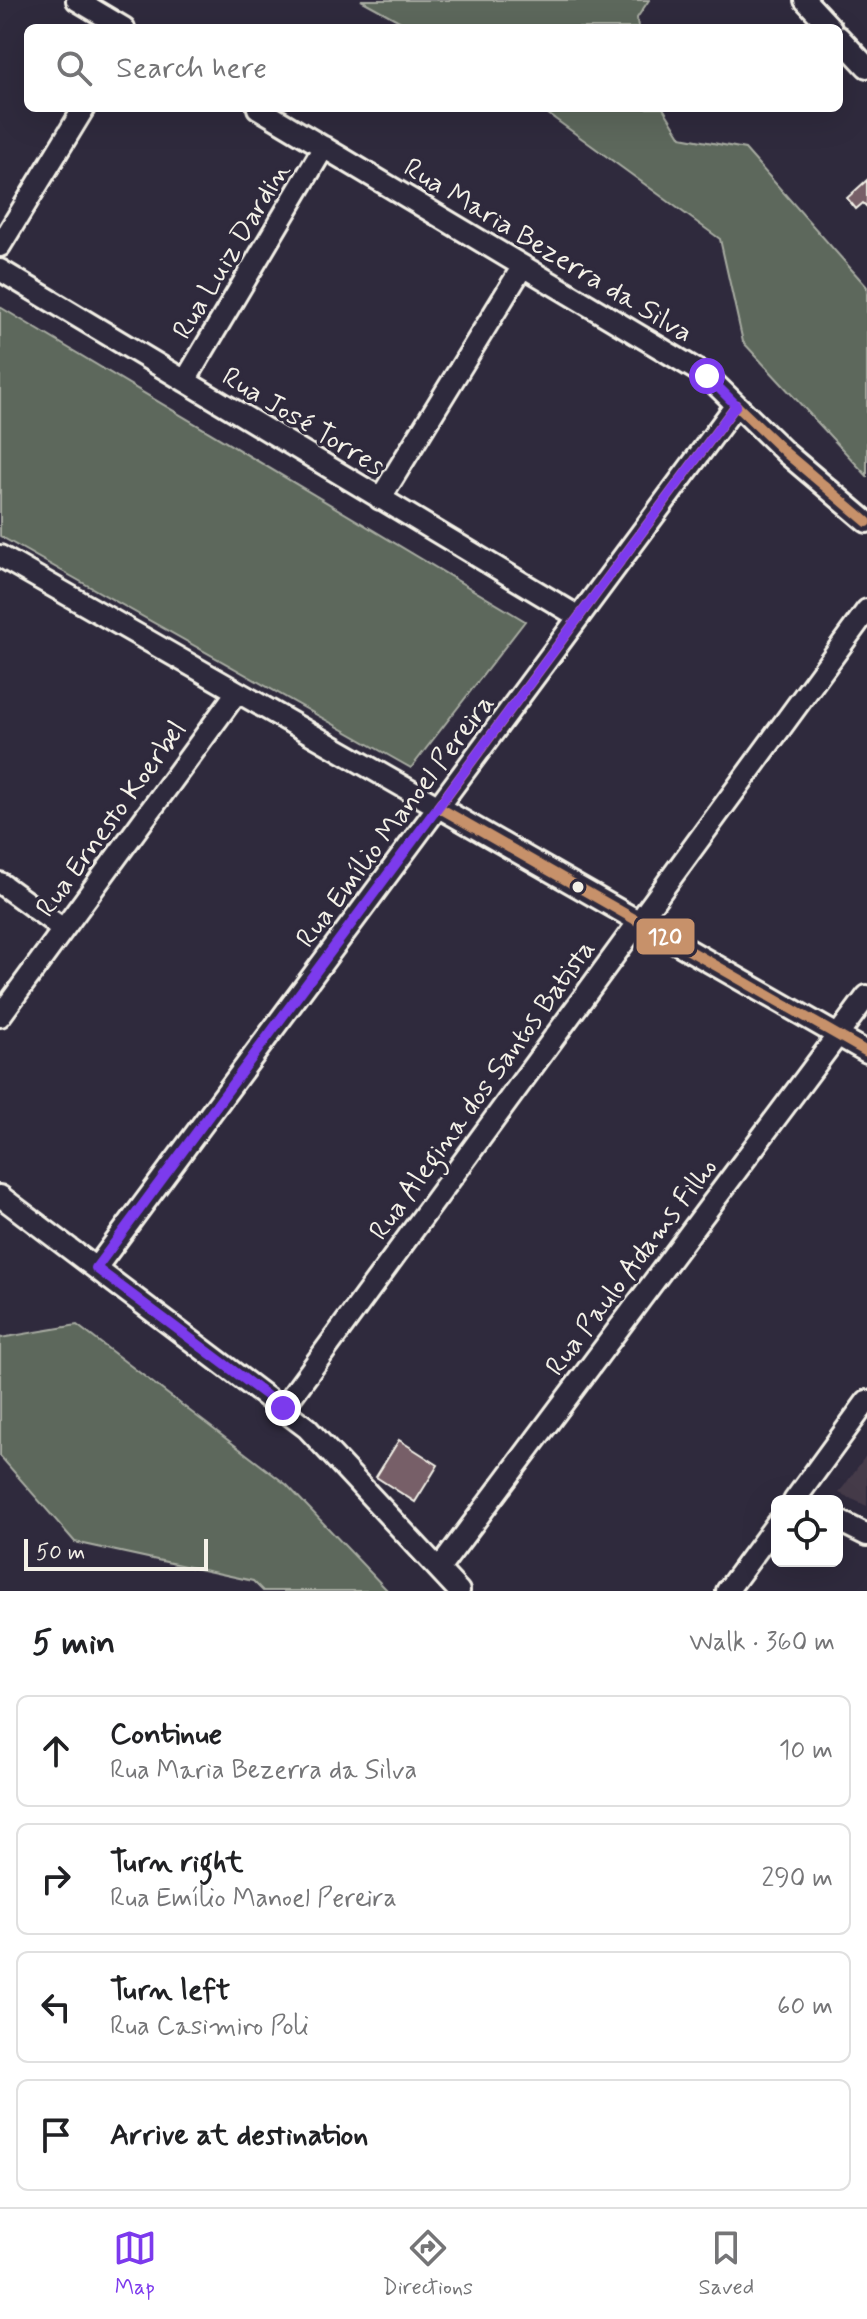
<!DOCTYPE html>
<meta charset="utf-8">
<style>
body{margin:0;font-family:Mynerve,sans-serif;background:#f6f6f6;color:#202124}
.controls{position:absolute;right:24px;bottom:24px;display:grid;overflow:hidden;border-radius:12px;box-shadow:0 8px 32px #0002}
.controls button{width:72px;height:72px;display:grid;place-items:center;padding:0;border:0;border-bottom:2px solid #e0e0e0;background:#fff;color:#202124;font:40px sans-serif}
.scale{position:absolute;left:24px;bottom:20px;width:184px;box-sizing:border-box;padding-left:8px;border:4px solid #f4f1e8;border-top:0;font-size:22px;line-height:28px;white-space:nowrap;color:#f4f1e8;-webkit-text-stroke:6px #2f2a3d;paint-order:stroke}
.stop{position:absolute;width:24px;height:24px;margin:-18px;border:6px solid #7c3aed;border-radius:50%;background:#fff}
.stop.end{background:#7c3aed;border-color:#fff;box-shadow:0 2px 8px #0008}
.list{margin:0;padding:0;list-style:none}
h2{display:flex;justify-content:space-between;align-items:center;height:104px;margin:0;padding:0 32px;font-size:34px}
h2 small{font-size:26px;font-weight:400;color:#757577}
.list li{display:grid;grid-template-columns:52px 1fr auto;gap:24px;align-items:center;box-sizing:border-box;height:112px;margin:0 16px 16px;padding:0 16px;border:2px solid #e0e0e0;border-radius:12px}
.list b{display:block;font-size:30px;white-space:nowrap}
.list p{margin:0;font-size:26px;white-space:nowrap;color:#757577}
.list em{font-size:26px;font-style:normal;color:#757577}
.icon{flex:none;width:44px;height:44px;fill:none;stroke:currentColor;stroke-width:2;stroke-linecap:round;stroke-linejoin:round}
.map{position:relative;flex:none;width:867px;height:1591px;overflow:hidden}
.search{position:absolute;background:#fff;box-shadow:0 8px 32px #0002;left:24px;right:24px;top:24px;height:88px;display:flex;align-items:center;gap:20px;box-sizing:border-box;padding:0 28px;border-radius:12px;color:#757577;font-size:30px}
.sheet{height:616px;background:#fff}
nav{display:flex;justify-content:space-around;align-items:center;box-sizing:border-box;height:112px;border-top:2px solid #e0e0e0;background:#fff;font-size:22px;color:#757577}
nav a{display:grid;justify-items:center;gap:4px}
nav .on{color:#7c3aed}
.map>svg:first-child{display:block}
.built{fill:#453a4a}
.green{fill:#5d685c;stroke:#a8aca2;stroke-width:2}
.building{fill:#775f67;stroke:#f4f1e8;stroke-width:2}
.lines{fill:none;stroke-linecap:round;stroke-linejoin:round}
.street-casing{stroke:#f4f1e8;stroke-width:26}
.street{stroke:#2f2a3d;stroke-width:20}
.bus-1-casing{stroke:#2f2a3d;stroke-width:16}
.bus-1{stroke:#c7916a;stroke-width:10}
.route{stroke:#7c3aed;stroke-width:10}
.bus-dot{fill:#f4f1e8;stroke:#2f2a3d;stroke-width:3}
.labels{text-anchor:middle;stroke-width:7;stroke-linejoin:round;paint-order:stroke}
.street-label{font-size:28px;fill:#f4f1e8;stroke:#2f2a3d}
.line-badge{stroke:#2f2a3d;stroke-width:3}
.badge-label{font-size:22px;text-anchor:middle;font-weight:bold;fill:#fff}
</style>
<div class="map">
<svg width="867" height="1591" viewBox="0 0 867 1591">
<rect width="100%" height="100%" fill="#2f2a3d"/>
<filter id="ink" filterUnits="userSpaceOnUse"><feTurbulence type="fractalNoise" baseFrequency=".0125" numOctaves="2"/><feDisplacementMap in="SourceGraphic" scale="16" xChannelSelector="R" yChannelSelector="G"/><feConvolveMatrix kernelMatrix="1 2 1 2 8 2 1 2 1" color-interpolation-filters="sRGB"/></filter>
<g filter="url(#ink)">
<path class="built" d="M867,1454V1506L839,1493Z"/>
<path class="green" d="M361,0H649L637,18L638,28H412Z
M540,108H663L681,137L745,149L867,287V476L743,342L720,239Z
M0,307L525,621L411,768L0,536Z
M77,1325L287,1485L388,1591H263L253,1581L75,1542L0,1456V1338Z"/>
<path class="building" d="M867,180V207L863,203L856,209L847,198Z
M399,1440L438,1465L415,1502L376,1477Z"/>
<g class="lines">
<g class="street-casing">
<path id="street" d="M77,0L124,28
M805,0L831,28
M839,37L867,67
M258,108L707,376L787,454L867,522
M0,246L84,108
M0,270L579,617
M185,381L324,147
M380,499L523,266
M0,556L867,1052
M0,883L63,929
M0,1016L237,692
M0,1196L307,1428L459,1591
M96,1268L736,405
M283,1408L867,610
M794,1501L867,1401
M837,1520L867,1535
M439,1569L867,996
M727,1591L777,1523"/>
</g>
<use href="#street" class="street"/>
<g class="bus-1-casing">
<path id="bus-1" d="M867,522L787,454L736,405L438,807L867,1052"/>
</g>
<use href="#bus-1" class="bus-1"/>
</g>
</g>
<g class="lines" filter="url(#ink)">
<path class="route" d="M283,1408L96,1268L736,405L707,376"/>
</g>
<circle class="bus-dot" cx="578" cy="887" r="7"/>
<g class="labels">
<g class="street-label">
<text transform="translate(549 249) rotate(31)" y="10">Rua Maria Bezerra da Silva</text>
<text transform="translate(230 250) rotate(-59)" y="10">Rua Luiz Dardin</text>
<text transform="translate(304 420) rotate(31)" y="10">Rua José Torres</text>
<text transform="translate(110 818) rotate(-54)" y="10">Rua Ernesto Koerbel</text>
<text transform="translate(394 820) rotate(-53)" y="10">Rua Emílio Manoel Pereira</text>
<text transform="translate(481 1089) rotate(-54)" y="10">Rua Alegina dos Santos Batista</text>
<text transform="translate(630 1266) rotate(-53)" y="10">Rua Paulo Adams Filho</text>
</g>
</g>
<rect class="line-badge" x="635" y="917" width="61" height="39" rx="8" fill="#c7916a"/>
<g class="badge-label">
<text x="665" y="944">120</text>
</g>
</svg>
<div class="controls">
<button><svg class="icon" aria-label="locate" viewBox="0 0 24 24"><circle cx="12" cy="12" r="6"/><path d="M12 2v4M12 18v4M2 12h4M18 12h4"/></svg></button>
</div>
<div class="scale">50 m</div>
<div class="stop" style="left:707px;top:376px"></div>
<div class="stop end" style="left:283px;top:1408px"></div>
<div class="search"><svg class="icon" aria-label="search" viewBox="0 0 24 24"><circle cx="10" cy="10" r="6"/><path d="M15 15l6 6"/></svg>Search here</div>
</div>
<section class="sheet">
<h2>5 min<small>Walk · 360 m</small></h2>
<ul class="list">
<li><svg class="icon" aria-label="ahead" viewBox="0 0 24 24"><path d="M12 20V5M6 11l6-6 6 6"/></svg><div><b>Continue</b><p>Rua Maria Bezerra da Silva</p></div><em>10 m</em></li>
<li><svg class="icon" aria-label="right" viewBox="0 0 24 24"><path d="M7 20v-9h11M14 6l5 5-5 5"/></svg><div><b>Turn right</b><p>Rua Emílio Manoel Pereira</p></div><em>290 m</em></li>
<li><svg class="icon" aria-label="left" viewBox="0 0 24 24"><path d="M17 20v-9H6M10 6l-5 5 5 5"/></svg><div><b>Turn left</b><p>Rua Casimiro Poli</p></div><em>60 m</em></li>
<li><svg class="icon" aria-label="arrive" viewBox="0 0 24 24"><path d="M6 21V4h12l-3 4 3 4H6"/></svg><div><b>Arrive at destination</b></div></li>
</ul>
</section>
<nav>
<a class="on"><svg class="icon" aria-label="map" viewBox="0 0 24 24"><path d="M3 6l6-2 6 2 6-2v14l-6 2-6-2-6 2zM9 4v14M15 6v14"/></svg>Map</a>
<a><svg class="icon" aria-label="directions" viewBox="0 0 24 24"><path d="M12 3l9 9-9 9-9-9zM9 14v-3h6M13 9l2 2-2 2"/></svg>Directions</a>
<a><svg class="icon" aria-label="saved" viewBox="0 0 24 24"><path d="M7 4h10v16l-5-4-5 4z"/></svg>Saved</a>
</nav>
